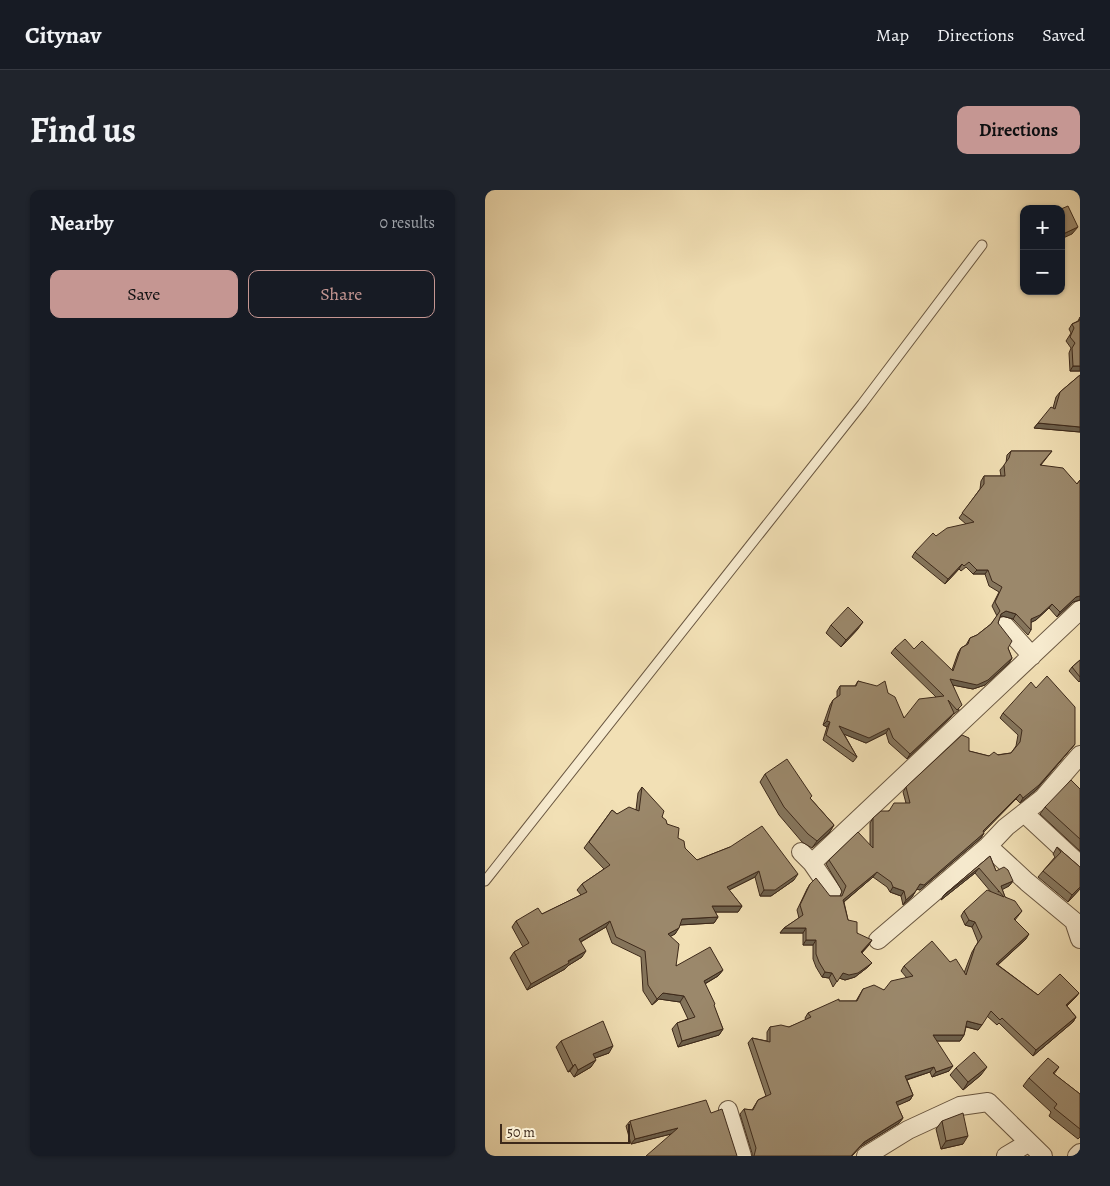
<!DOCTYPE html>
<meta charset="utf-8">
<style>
body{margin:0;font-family:Alegreya,serif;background:#20242c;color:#f1f3f6}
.controls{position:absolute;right:15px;top:15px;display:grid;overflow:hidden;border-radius:10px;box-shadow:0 1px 4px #0004}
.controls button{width:45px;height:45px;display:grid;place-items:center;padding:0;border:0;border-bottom:1px solid #363941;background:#171b24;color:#f1f3f6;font:25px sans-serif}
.scale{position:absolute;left:15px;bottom:12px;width:130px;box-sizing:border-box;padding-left:5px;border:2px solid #3d291a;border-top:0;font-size:14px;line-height:18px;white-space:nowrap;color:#3d291a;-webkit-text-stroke:4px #f7ebcf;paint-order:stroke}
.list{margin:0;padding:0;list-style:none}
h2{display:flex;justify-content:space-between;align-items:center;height:65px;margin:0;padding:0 20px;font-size:21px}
h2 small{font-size:16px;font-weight:400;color:#9ea1a6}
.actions{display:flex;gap:10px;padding:15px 20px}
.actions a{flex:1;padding:11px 0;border:1px solid #c59692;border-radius:10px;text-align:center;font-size:18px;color:#c59692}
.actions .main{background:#c59692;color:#111}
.map{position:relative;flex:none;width:595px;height:966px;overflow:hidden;border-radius:10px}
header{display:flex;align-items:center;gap:30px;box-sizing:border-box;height:70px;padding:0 25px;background:#171b24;border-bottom:1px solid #363941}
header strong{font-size:24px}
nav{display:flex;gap:28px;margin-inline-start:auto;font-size:18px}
.intro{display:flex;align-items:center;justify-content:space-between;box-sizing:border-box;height:120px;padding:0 30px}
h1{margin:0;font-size:35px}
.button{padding:12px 22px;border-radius:10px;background:#c59692;color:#111;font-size:18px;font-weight:700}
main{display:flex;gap:30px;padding:0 30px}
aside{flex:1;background:#171b24;border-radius:10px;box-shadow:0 1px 4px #0004}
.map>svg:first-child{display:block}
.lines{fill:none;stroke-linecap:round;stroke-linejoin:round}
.service-casing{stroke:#6a5741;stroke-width:11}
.minor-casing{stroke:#6a5741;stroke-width:20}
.service{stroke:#f7ebcf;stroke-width:9}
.minor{stroke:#f7ebcf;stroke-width:18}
.wall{fill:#85755c;stroke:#3d291a}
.shaded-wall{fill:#6c5f4b;stroke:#3d291a}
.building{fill:#9b886b;stroke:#3d291a}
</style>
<header>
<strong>Citynav</strong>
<nav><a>Map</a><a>Directions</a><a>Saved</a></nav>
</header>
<div class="intro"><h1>Find us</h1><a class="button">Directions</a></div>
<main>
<aside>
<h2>Nearby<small>0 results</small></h2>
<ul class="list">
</ul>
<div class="actions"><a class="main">Save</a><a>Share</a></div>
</aside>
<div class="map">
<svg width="595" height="966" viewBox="0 0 595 966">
<rect width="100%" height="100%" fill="#f2e0b5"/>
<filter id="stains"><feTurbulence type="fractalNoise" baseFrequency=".004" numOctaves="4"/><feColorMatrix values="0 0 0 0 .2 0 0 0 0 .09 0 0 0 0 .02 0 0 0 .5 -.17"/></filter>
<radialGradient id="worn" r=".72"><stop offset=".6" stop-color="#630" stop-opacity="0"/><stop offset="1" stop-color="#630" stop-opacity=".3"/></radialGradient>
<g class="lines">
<g class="service-casing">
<path id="service" d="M0,691L377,214L497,55"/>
</g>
<g class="minor-casing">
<path id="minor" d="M520,436L547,466
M539,623L595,675
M503,656L542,692L589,731L595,749
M316,662L327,673L347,702
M327,673L595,420
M393,750L503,656L521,637L558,608L595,565
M243,920L257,966
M381,966L423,940L475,916L503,912L558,966
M521,966L543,953
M592,966L595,963"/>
</g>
<use href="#service" class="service"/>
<use href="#minor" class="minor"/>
</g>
<path class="wall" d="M595,127V181H585L584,163L586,158L581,151L586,143L584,139L587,134L593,131Z
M595,185V242L549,238L553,233L568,218L571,207L575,202Z
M526,261H567L556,275L592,294L595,290V410L588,412L572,427L564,418L551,430L546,432V440L543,445L528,429L517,426L515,427L513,433L527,468L524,473L500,495L488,499L468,495L474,520L469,524H468L465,528L422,569L404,553L401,543L381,553L359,544L372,567L368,572L338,550L342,537L338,535L345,515L348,510L352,507V501L355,496H370L373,491L403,503L419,528L451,507L406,463L410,458L429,459L467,480L473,463L476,458L481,455L485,448L492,445L506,434L512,426L507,416L514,402L504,396L500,384H488L481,377L476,381L474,379L460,394L427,367L430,362L451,346L481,334L474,328L495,299L496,291L499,286H516L515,280L521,273L522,265Z
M346,435L373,439L356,457L341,443Z
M595,470V491L594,492L584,481L587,477Z
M518,523L590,554L551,600L535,613L531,609L498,642L499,643L496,648L435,700L432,699L427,707L418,715L416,706L405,702L402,697L388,687L359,712L363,730L372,743L384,755L377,763L383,777L370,787L360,790L354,788L348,797L344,788L337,787L331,777L328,769V755H318V743H295L299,738L314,728L312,720L322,699L325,694L345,706H355L357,701L341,674L344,670L385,655V633L388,628L421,613L418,602L421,597L484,561L504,566L526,563L531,556L533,545L515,528Z
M280,584L325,608L349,635L344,643L327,658L317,652L294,625L275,592Z
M157,597L182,634L200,658L212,670L245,657L309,690L286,706H275L270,687L244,700L257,716L253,722H230L233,727L229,733L195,735L190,744L185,746L191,776L238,780L233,786L220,794L238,839L234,845L193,857L187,839L192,833L203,829L195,812L174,809L167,815L158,801L156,767L127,753L121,737L96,752L97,767L84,775L80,779L42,800L25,768L29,762L38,757L27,737L31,731L57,724L96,705L92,700L97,694L119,679L99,658L127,620L132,624L151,620L153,603Z
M595,599V661L555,624L560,617Z
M572,657L595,677V699L583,712L553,687L558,681L570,667L568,664Z
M505,666L511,681L528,691L524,696L517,699L520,707L537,721L530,730L541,749L513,775L553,805L594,803L590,808L582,816L591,827L588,832L548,866L514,833L512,835L502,826L493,840L481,837L479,845L475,851H451L464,881L447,887L445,882L422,890L428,905L425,910L412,915L418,928L414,933L375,957L367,966H267V963L255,924L259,919L267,920L273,910L281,906L263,853L267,848L282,851V842L285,837H304L321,830L320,828L323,823L354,811H371L378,799L399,800L422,788L416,781L419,776L465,772L479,783L487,762L493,752L487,737L480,735L476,726L479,721L506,702L490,683L456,710L459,705Z
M76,851L124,863L110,868L106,877L89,887L85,881L83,882L71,857Z
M574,877L569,884L595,904V947L593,949L564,926L566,922L538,896L544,888Z
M471,878L496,885L478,900L465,885Z
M145,931L186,944L146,954L141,936Z
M457,931L478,954L456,959L451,939Z"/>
<path class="shaded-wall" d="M593,37L587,44L576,49V46L578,44Z
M588,176H595V181H585Z
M553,233L595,237V242L549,238Z
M477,374L474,379L460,394L463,389Z
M492,380H503L500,384H488Z
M595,406V410L588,412L572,427L575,422L591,407Z
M567,414L564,418L551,430L543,434L546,429Z
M521,421L531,424L528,429L517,426L513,428L516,424Z
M378,432L373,439L356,457L361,450Z
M527,468L524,473L500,495L488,499L462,494L465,489Z
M469,523L465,528L422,569L425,564Z
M342,531L345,532L342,537L338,535Z
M354,536L404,538L401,543L381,553L351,541Z
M590,554L551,600L535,613L538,608Z
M535,604L531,609L495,646L498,641Z
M349,635L344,643L327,658L332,651Z
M499,643L496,648L435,700L431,699L435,694Z
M494,678L490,683L456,710L459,705Z
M274,681L270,687L238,703L242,697Z
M392,682L388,687L355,715L358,710Z
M313,684L309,690L286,706H275L279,700Z
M528,691L524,696L513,702L516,696Z
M408,697L419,701L416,706L405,702Z
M595,697V699L583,712L587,705Z
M430,702L427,707L418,715L421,710Z
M227,716H257L253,722H223Z
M233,727L229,733L193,735L197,729Z
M484,730L490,732L487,737L480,735Z
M125,731L121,737L90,755L94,749Z
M194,738L190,744L179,750L183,744Z
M299,738H321L318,743H295Z
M544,744L541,749L508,779L511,774Z
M321,750H331L328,755H318Z
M387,750L384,755L372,767L376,762Z
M101,761L97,767L84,775L80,779L42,800L46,794Z
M387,773L383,777L370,787L360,790L354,788L358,783Z
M238,780L233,786L214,797L219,791Z
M340,782L347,783L344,788L337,787Z
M178,803L199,806L195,812L174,809L167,815L172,809Z
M594,803L590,808L577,820L581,815Z
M591,827L588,832L548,866L551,860Z
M482,831L497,835L493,840L479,836Z
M238,839L234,845L193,857L197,851Z
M448,845H479L475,851H444Z
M128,856L124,863L104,870L108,864Z
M111,870L106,877L89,887L93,880Z
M90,874L85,881L83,882L88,876Z
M468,876L464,881L447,887L451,882Z
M449,877L445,882L417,891L420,886Z
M502,877L496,885L478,900L483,892Z
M428,905L425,910L407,918L411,912Z
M418,928L414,933L375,957L367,966H358Z
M193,938L190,943L146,954L150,949Z
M483,946L478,954L456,959L461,951Z"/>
<path class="building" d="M583,16L593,37L578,44L576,40V19Z
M595,129V176H588L587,158L590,153L585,147L589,138L587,134L594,131Z
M595,185V237L553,233L566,217L570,219L575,202Z
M526,261H567L555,275L578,278L592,294L595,290V406L591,407L575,422L567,414L555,425L546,429V440L531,424L521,421L516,424L513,433L527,451L523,458L527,468L503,490L492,495L465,489L477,515L472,520L463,510L469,523L425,564L408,548L404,538L384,548L354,536L372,567L341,545L345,532L342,531L348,510L355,505V496H371L373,491L392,496L400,491L403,503L410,507L419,528L434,509L459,506L410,458L420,449L429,459L437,451L468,481L476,458L483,454L485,448L492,445L506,434L515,421L510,412L517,397L507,391L503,380H492L484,372L479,376L477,374L463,389L430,362L448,343L451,346L462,338L489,332L477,323L499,294V286H520L519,275L524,268Z
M363,417L378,432L361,450L346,435Z
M595,470V487L587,477Z
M562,486L590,517V554L554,595L538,608L535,604L498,641L499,643L439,695L435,694L430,702L421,710L419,701L408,697L406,692L392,682L358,710L363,730L372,732V743L387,750L376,762L387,773L373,783L364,785L358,783L352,792L347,783L340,782L334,772L331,764V750H321V738H299L318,725L315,715L325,694L331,688L345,706H357L361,696L344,670L373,642L388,658V628L396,621H404L409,613H425L421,597L477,545L484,548V561L504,566L509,562L513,565L526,563L535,552L537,540L518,523L546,492L551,498Z
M302,569L327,606L325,608L349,635L332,651L323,644L299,617L280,584Z
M586,590L595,599V649L560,617Z
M157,597L179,621L177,627L181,630L182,634L194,638L193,648L199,651L200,658L212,670L245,657L277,636L313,684L290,700H279L274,681L242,697L257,716H227L233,727L197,729L194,738L183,744L194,754L191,776L225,757L238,780L219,791L230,814L229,815L238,839L197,851L192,833L210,827L199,806L178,803L172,809L163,795L160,761L131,747L125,731L94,749L101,761L83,771L84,773L46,794L29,762L44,753L31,731L53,718L57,724L102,702L97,694L125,675L104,652L127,620L132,624L144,617L154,621Z
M572,657L595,677V697L587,705L558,681L576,662Z
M505,666L511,681L519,677L523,680L528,691L516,696L520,707L530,711L537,721L529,729L544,744L511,774L553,805L575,784L594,803L581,815L591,827L551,860L517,828L515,830L506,821L497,835L482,831L479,845H448L468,876L451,882L449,877L420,886L428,905L411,912L418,928L379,952L366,966H269L271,958L259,919L268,920L273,910L286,904L267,848L285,852V837L296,835L304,837L326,827L323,823L354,809V811H372L378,799L389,795L399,800L406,791L428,786L419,776L447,751L465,772L471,769L481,785L490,757L497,747L490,732L484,730L479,721L502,700L519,707L494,678L459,705Z
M118,831L128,856L108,864L111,870L93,880L90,874L88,876L76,851Z
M489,862L502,877L483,892L471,878Z
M563,868L574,877L568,883L595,904V939L569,918L572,914L544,888Z
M221,910L226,923L237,919L252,966H161L193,938L150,949L145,931Z
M478,923L483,946L461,951L457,931Z"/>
<rect width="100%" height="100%" filter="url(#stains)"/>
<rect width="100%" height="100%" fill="url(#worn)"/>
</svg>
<div class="controls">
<button>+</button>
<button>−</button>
</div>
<div class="scale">50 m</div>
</div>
</main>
